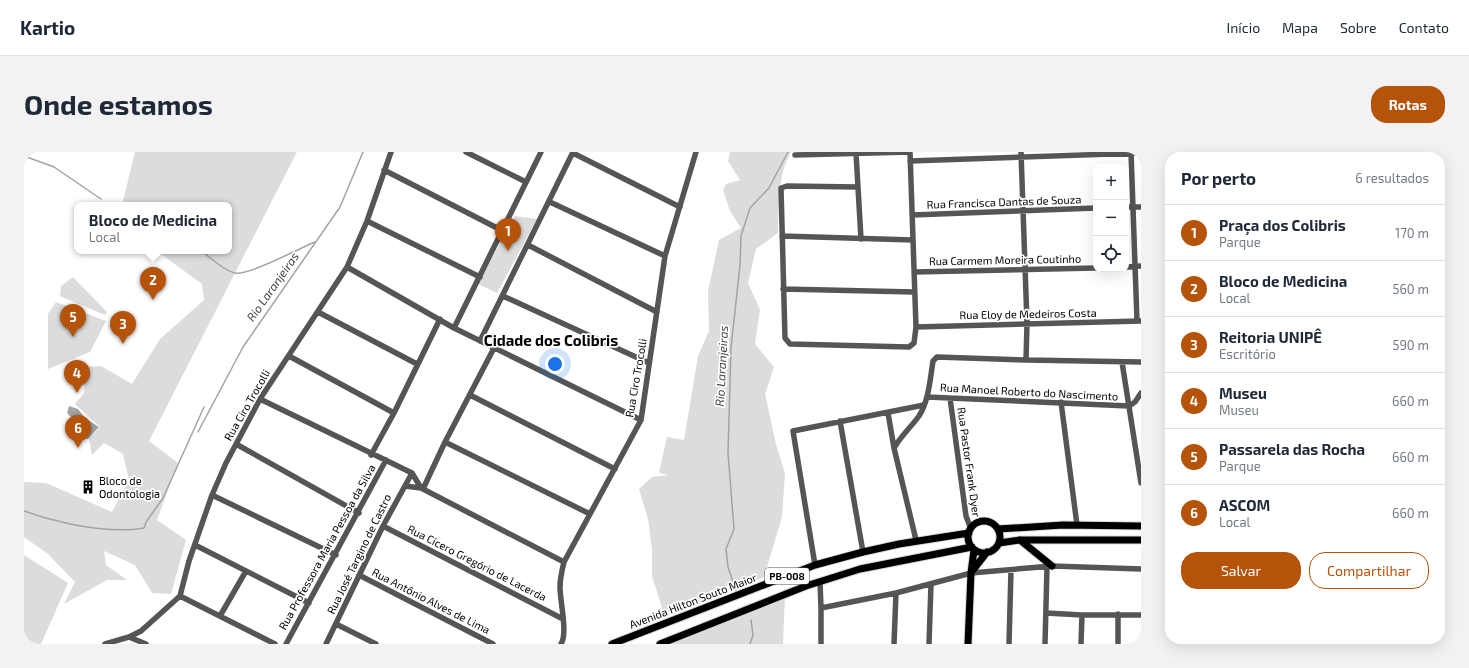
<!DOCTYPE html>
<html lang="pt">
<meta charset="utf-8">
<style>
body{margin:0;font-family:"Exo 2",sans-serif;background:#f2f2f3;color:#1f2937}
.controls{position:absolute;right:12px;top:12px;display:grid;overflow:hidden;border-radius:8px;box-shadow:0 4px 16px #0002}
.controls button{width:36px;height:36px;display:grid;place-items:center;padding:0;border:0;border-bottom:1px solid #e0e1e3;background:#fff;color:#1f2937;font:20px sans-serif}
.you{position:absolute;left:531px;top:212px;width:14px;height:14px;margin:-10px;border:3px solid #fff;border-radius:50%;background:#1a73e8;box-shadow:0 0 0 6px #1a73e833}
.badge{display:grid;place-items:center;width:26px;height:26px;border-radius:50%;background:#b45309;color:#fff;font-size:13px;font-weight:700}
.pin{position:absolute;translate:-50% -33px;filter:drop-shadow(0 1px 2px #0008)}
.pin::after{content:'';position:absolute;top:21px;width:14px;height:12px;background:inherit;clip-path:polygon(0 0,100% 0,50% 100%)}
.popup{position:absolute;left:50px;top:50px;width:158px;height:52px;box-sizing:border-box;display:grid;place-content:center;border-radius:8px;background:#fff;filter:drop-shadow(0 1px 3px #0005);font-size:13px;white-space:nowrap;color:#747a83}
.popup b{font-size:15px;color:#1f2937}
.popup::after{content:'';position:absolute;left:50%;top:100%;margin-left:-8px;border:8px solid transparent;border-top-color:#fff}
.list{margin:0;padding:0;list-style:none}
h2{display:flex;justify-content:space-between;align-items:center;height:52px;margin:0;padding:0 16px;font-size:17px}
h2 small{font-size:13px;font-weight:400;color:#747a83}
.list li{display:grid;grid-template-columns:26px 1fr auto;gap:12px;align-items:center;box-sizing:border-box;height:56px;padding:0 16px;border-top:1px solid #e0e1e3}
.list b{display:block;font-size:15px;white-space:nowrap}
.list p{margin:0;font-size:13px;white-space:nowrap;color:#747a83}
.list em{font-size:13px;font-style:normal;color:#747a83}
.actions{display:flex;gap:8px;padding:12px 16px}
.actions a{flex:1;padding:9px 0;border:1px solid #b45309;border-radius:16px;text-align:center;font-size:14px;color:#b45309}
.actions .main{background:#b45309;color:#fff}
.icon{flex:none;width:22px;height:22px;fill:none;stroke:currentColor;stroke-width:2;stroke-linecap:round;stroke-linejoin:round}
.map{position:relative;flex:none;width:1117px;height:492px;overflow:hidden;border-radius:16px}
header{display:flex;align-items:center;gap:24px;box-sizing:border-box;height:56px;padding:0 20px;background:#fff;border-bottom:1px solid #e0e1e3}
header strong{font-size:19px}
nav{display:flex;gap:22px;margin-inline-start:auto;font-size:14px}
.intro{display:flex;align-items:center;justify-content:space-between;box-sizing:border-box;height:96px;padding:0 24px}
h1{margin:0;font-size:28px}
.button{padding:10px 18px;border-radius:16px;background:#b45309;color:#fff;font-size:14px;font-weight:700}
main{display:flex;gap:24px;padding:0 24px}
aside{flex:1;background:#fff;border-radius:16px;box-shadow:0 4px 16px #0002}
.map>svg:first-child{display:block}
.green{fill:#dcdcdc}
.water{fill:#a3a3a3}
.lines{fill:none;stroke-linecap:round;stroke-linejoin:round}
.stream{stroke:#a3a3a3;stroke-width:1.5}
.major-casing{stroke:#dbdbdb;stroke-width:9}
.minor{stroke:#555;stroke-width:5.5}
.major{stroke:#000;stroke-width:7}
.labels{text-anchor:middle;stroke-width:3.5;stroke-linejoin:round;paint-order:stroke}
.shield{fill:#fff;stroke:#4c4c4c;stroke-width:1}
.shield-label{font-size:10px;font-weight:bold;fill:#000}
.street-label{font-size:11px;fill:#000;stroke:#fff}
.poi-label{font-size:11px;fill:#000;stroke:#fff;text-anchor:start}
.water-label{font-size:12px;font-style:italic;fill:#444;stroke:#fff}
.district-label{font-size:15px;font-weight:bold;fill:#000;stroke:#fff}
</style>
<header>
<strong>Kartio</strong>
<nav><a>Início</a><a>Mapa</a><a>Sobre</a><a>Contato</a></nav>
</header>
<div class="intro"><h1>Onde estamos</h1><a class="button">Rotas</a></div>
<main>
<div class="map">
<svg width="1117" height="492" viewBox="0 0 1117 492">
<rect width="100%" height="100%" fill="#fff"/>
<path class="green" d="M111,0H273L125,289L154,311L133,368L162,388L147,442L128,441L111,413L80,399L82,413L103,428H83L40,452L51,430L24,402L0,385V330L22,331L88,360L105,328L99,302L80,291L68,303L65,287L76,275L51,252L60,241L62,215L77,214L108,232L136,187L180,148L178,132L133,99H205V53H98Z
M706,0H767C753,24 755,54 754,81L732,97L724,131L736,158L731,192L750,215L741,242L752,292L761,321L758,365L740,425L641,465L628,424V397L624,367L615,337L628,325L645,323L635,321L643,285L660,288L674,204L685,179L684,139L695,88L717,76L706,59L699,38L702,32L716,28L704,9Z
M491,64L513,67L473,141L454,132Z
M49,125L83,160L81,163L36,144L37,134Z
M32,150L82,169L66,200L24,217V162Z
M0,403L44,431L17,492H10L0,485Z
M761,443L759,492H640Z"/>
<path class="water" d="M45,254L54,257L61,266L75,275L64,287L53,284L48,266L43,261Z"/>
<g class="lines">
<path class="stream" d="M0,4L30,15L77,47
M177,99C188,106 198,118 211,121C224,124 276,96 291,90
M174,280L219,195L316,55L339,0
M0,359C10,362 20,366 30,368C55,375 94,381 120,376L122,370L139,346L180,255
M712,439L704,415L702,397L710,377L704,301L707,196L716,113L717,84L726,56L745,36L764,0
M726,492L729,483L727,468"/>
<g class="major-casing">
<path id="major" d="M944 385a16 16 0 1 1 32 0a16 16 0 1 1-32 0Z
M974,377L1039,373L1117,374
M996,388L1028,414
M975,391L996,388H1117
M949,418L963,400
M588,492L791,413L839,400L875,392L945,381
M636,492L782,434L836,417L948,395
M944,492L947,421L950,398"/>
</g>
<path class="minor" d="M442,0L502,30
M997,0L1003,171L1002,208
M1107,0L1113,169
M549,1L656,55
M832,1L837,87
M771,3L886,0
M886,9L1117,1
M360,18L479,79
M834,35L763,34L757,36L761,186L766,192L885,195L890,191L892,175L886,0
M526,50L641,104
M1102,55H1117
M888,63L1072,56
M343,69L456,125
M758,84L889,88
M504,93L633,160
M323,115L430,176L617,268
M1102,115L1117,114
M890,120L1072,116
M759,137L890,140
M479,144L625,211
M294,160L393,212
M892,175L1117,169
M430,176L517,0
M456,189L549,0
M265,204L370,261
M1098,210L1117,331
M446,243L591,317
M903,245L1105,254
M926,246L942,364L947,377
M236,247L388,321L397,336
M1037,250L1053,373
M1105,254L1111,250L1117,241
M864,261L870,296L892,388
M816,269L839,400
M421,290L566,362
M212,292L335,361
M870,296C877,284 887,275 895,264C905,248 906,228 909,209L913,205L1002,208L1117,210
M347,303L370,261L416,167
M381,334L397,336L540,410
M399,337L421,290L470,196
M188,343L312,403
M359,374L537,466
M171,393L285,451
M791,413L769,279L900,253
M335,423L469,492
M796,430L797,456
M156,444L251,492
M1022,461L1058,463H1117
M196,464L222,419
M312,472L352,492
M105,485L122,492
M81,492L105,485L117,479L156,444L165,409L188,343L202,311L236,247L323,115L343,69L367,0
M262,492L362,308
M302,492L359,374L388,321
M537,492C544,481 536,450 536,435C536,427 538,418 540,410L617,268L641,104L672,0
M797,492V456L872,441L947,421L1028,414L1117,417
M870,492L872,441
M905,492L907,432
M985,492L987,418
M1021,492L1023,415
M1057,492L1058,463
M1094,492V462"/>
<use href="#major" class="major"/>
</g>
<defs>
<g id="building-bare" transform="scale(1.08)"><path d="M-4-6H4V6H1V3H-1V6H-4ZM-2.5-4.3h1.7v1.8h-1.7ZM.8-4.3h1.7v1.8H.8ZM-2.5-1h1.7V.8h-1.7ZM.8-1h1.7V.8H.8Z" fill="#000" stroke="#fff" stroke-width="2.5" paint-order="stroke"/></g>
</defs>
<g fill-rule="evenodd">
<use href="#building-bare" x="64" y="335"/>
</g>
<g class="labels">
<rect class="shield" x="741" y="416" width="44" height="16" rx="3"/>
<g class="shield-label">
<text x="763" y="428">PB-008</text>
</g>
<g class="street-label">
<text transform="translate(980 50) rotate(-2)" y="4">Rua Francisca Dantas de Souza</text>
<text transform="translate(981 108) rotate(-1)" y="4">Rua Carmem Moreira Coutinho</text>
<text transform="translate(1004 162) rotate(-1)" y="4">Rua Eloy de Medeiros Costa</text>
<text transform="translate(612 226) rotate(-80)" y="4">Rua Ciro Trocolli</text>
<text transform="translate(1005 240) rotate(3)" y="4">Rua Manoel Roberto do Nascimento</text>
<text transform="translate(223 253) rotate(-60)" y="4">Rua Ciro Trocolli</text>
<text transform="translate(945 310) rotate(82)" y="4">Rua Pastor Frank Dyer</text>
<text transform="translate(303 395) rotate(-61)" y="4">Rua Professora Maria Pessoa da Silva</text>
<text transform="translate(335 402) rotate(-64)" y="4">Rua José Targino de Castro</text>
<text transform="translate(453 411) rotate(27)" y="4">Rua Cícero Gregório de Lacerda</text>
<text transform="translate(407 449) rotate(27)" y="4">Rua Antônio Alves de Lima</text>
<text transform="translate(669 449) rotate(-21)" y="4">Avenida Hilton Souto Maior</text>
</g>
<g class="poi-label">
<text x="75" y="333">Bloco de<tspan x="75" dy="13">Odontologia</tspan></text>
</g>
<g class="water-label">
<text transform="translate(249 135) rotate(-55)" y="4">Rio Laranjeiras</text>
<text transform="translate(698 214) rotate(-87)" y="4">Rio Laranjeiras</text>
</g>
<g class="district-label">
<text x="527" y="194">Cidade dos Colibris</text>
</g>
</g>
</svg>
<div class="controls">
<button>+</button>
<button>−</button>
<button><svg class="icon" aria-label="locate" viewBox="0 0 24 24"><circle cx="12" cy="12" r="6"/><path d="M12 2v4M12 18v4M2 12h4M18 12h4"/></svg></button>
</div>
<div class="you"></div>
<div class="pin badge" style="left:484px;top:99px">1</div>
<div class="pin badge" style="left:129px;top:148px">2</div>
<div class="popup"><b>Bloco de Medicina</b>Local</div>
<div class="pin badge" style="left:99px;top:192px">3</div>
<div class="pin badge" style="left:53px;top:241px">4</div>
<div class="pin badge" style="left:49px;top:185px">5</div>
<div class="pin badge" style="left:54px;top:296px">6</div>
</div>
<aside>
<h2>Por perto<small>6 resultados</small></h2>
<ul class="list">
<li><span class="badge">1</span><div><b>Praça dos Colibris</b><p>Parque</p></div><em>170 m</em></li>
<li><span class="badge">2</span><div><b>Bloco de Medicina</b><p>Local</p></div><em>560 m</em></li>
<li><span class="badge">3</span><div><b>Reitoria UNIPÊ</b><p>Escritório</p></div><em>590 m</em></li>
<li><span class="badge">4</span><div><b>Museu</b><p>Museu</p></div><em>660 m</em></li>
<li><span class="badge">5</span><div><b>Passarela das Rocha</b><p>Parque</p></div><em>660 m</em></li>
<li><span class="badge">6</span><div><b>ASCOM</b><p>Local</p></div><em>660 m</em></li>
</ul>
<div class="actions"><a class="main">Salvar</a><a>Compartilhar</a></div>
</aside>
</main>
